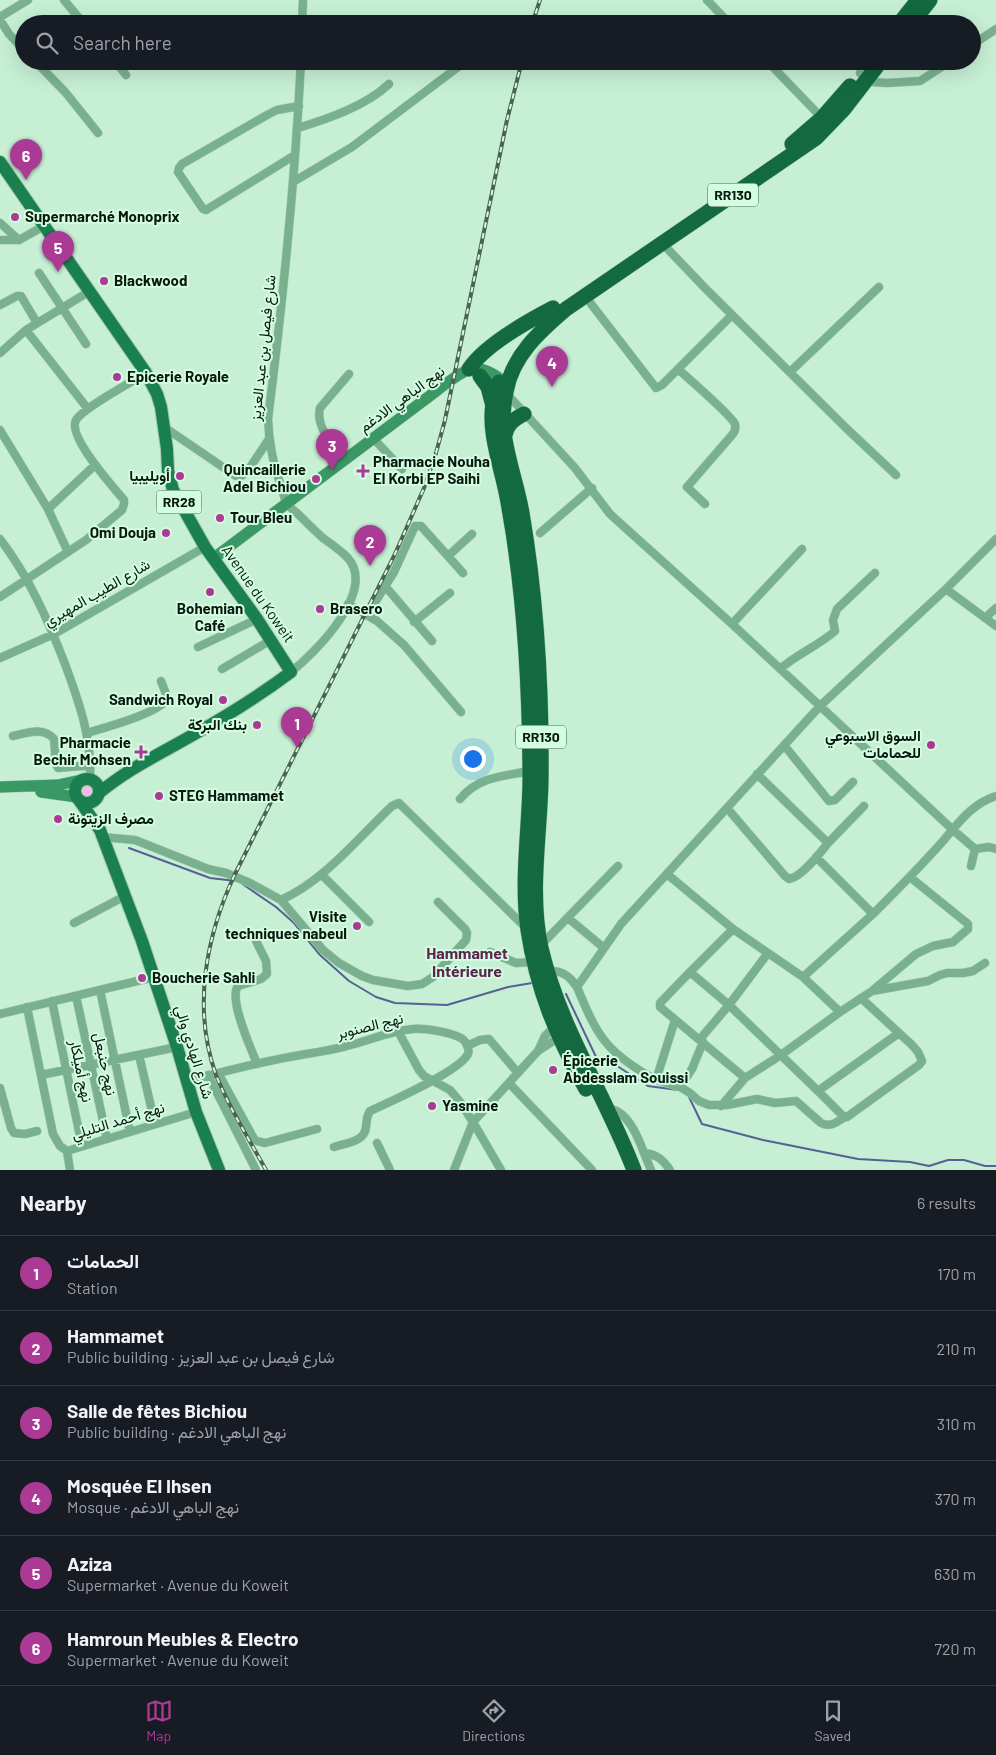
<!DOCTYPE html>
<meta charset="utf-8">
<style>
body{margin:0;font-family:Barlow,Vazirmatn,sans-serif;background:#20242c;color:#f1f3f6}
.you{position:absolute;left:472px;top:758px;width:18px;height:18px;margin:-12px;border:4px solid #fff;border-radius:50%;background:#1a73e8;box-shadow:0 0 0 8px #1a73e833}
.badge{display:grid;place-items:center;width:32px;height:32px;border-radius:50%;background:#ab3a95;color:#fff;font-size:16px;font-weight:700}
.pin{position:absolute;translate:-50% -41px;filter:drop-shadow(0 1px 2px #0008)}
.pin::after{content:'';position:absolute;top:26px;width:18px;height:15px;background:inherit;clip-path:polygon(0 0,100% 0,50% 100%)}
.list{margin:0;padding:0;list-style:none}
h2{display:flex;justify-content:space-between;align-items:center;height:65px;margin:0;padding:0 20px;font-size:21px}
h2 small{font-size:16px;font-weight:400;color:#9ea1a6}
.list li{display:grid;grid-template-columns:32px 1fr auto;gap:15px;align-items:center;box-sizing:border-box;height:75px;padding:0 20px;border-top:1px solid #363941}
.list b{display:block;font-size:19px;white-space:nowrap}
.list p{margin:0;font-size:16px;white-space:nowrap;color:#9ea1a6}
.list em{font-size:16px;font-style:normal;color:#9ea1a6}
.icon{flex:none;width:28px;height:28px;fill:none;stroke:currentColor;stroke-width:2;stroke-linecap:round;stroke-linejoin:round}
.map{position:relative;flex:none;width:996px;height:1170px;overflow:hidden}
.search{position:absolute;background:#171b24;box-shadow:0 5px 20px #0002;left:15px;right:15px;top:15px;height:55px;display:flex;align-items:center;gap:12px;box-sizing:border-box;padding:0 18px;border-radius:28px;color:#9ea1a6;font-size:19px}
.sheet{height:515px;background:#171b24}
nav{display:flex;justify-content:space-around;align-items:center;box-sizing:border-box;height:70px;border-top:1px solid #363941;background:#171b24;font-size:14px;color:#9ea1a6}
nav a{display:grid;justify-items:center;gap:2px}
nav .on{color:#ab3a95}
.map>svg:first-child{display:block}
.green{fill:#f7bbe7}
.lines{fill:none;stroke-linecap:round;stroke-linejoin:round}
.stream{stroke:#556193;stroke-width:2}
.street-casing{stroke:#a4c8b1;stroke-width:9}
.secondary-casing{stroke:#a4c8b1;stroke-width:12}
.primary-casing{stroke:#a4c8b1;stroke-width:14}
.highway-casing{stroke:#a4c8b1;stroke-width:16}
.street{stroke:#79b18e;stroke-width:8}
.secondary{stroke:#3a9865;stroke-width:11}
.primary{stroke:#1b804f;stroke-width:12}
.highway{stroke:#136a40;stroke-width:15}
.rail-casing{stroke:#4a6353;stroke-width:4}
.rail{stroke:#d3fde1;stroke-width:2;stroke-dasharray:5.5;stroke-linecap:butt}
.poi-dot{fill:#ab3a95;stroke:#d3fde1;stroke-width:2}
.labels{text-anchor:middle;stroke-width:4;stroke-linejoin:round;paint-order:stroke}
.shield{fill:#d3fde1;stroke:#455d4e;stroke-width:1}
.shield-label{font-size:14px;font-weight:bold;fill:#08180f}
.poi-label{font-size:15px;font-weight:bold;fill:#08180f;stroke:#d3fde1;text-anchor:start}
.street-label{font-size:15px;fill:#08180f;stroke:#d3fde1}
.neighbourhood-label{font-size:16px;font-weight:bold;fill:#5c2550;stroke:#d3fde1}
</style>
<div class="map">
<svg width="996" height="1170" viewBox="0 0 996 1170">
<rect width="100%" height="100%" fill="#c6efd4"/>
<path class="green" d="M79 790a7 7 0 1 1 14 0a7 7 0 1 1-14 0Z"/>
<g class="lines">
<path class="stream" d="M129,848L210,878L236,881
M241,883L276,907L294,923L320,955L349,981L376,997L395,1003L447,1005L508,987L532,983
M566,994L597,1059L611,1062L648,1086L678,1090
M689,1097L702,1124L763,1140L858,1159L910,1162L929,1166L948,1160H964L985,1166H996"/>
<g class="street-casing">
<path id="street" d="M64,0L84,24
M707,0L730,24
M0,17L28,0
M0,20L9,34L24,50
M302,24L303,0
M972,45L996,29
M35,61L66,93L98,133
M115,61L126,75
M767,61L822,118
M860,73L873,82L887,83L920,81L951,61
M298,128C327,119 366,106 389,84
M295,155L206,210L203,209L178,172L179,168L182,164L267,115L277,110L299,106
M293,182L352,147L466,61
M0,223L19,240
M0,240H19L44,226
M662,243L704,287L845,427L896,475
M39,273L86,344
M585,296L656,388L662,385L732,315
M0,305L17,296H21L37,323
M26,330L88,409
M0,353L26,330L90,291
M678,369C688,378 731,415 735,424C736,429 735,432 732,435L687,487L705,504
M790,372L879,287
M506,393L575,468L610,514L621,524L732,624L952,829L975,849L971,866
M164,427L236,476H241L247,472L269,439
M0,430L48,509L68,552
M373,438L402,469
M345,459C334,445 315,428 320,408L349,374
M48,509L95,465
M540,533L592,488
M0,539C29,577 48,620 65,664C79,702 92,738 90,779
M448,556L472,534
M385,586L432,641
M946,589L996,626
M0,597L86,540L122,510L124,504V500C113,487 67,436 76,420C83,408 132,382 146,373
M348,604L377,621L404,645L461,712
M367,615L394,572L415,526H421L463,573
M985,618L996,608
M414,622L450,593
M732,624L802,549
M198,647L257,619
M0,658L54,634L205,547
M222,669L271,640
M780,669C797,654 818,646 835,631L833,620L837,609L875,573
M291,672C316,652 378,590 347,557C340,550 331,544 323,538C314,530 306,522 298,514C295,511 290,508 287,504C284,499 283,491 281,486C273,462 269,444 268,419C283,300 295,181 301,61
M87,733C107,727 156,714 168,699L161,681
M13,736C27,733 43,726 54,739L56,764L58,768L91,765
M784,745L829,801L835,800L853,782
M757,774L828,843L864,806
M460,799C478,777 503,776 530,771
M727,808L785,876L789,879C802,877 820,853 828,843
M102,837L135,840L208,869L226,873L250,883L281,900L323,950L339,963L362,976L373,980L408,986L422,984L433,977L466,940L467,933L465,929L438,902
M975,849L989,847L996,849
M816,857L873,914C893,894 914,873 933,852C953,832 967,805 996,796
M667,874L733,929L803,977L840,1012L872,991L928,981L940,975L947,973H963L973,971L985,963
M322,875L369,922
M281,900C324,881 358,838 392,806L399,803L526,928
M568,918L604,948
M74,923L125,896
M733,929L690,972L729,1005L818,1091L899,1033
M256,941L266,961L267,974L261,979L238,986C228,999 251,1048 257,1064
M541,945L618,866
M490,952L516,963L534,962
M546,972C559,968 570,976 577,987L621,924L820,706L946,589L996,539
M690,972L660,1003V1007L745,1078L781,1055L840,1012
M803,977L873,914
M577,987C598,1038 607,1053 656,1080L675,1020
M100,990L130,1132
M872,991L916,954L933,946L953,942L968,929V924L910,877
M76,996L107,1139
M52,1001L82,1146
M27,1007L53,1134L60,1146L67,1151
M0,1014L154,977
M398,1031L419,1070L424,1076L450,1090L460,1102L473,1122L501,1170
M700,1039L729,1005L768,953
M467,1046L480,1040L489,1039L518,1073
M538,1051L545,1036L555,1026
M139,1055L155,1124
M218,1073L254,1139L257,1141L265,1143L317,1129
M41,1075L177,1047
M208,1075L256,1170
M656,1080L680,1087L690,1093L699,1101L709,1105H727L757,1099L775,1103L796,1101L821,1123C831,1128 836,1122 845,1117
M187,1081C223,1072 259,1062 295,1056C311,1053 327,1051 343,1047C366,1042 389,1031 413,1029C426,1028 449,1032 461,1038C466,1041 470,1049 468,1054C459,1072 389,1102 370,1111C366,1117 367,1120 366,1127C365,1142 345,1143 334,1147
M509,1083L592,1170
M680,1087L692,1069L703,1042
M0,1088L11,1128L14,1133L25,1134L37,1131
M818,1091L843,1116L847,1117L919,1065L922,1061L918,1052L912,1045L861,998
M721,1106L745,1078
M608,1109C627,1109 638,1137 644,1153C657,1154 663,1160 670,1170
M377,1143L390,1170
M67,1151L196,1112
M67,1151L70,1170
M644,1153L651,1170
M454,1170L473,1122L538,1051L561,1036"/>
</g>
<g class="secondary-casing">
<path id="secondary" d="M214,558L435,392C444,385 458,374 468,370C482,365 499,376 507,386
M0,787L58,785L81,780
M41,792L77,797"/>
</g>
<g class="primary-casing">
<path id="primary" d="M0,162L146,373L157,394L161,407L167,449L168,471L173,490L205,547L257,619L291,672C259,696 225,717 191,736C158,755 128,769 99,793
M75 791a12 12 0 1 1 24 0a12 12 0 1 1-24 0Z
M79,800L100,830L142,941L177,1047L196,1112L219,1170"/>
</g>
<g class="highway-casing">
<path id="highway" d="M915,19L930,0
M899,24L918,0
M792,144L822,118L850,86
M469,369C484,346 528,321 553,308
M480,376L488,387L493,406
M499,382C497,390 495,397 493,404C488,433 502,469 507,497C525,592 530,687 530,783C529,833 521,881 528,930C537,990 557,1037 586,1089
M505,435C507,424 514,419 524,414
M634,1170C605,1094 560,1029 541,948C529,893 540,836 541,780C542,690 537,601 522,513C517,483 505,454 503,424C503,413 504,402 506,392C512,356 540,331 566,309L816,138L844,109L881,61"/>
</g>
<use href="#street" class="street"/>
<use href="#secondary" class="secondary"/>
<use href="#primary" class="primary"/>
<use href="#highway" class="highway"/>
<g class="rail-casing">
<path id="rail" d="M532,24L540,0
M266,1170C249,1139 229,1108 216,1075C192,1008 206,936 235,874L395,554L424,488L436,453L445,420L507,120L522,61"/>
</g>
<use href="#rail" class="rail"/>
</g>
<g class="poi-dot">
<circle cx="15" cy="217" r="5"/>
<circle cx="104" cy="281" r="5"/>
<circle cx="117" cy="377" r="5"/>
<path d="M360.5 463.5h5v5h5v5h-5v5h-5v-5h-5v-5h5z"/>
<circle cx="180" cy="476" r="5"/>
<circle cx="316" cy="479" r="5"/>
<circle cx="220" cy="518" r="5"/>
<circle cx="166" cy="533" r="5"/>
<circle cx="210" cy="592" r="5"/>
<circle cx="320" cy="609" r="5"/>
<circle cx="223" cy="700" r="5"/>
<circle cx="257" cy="725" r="5"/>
<circle cx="931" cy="745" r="5"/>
<path d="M138.5 744.5h5v5h5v5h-5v5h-5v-5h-5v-5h5z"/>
<circle cx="159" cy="796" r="5"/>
<circle cx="58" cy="819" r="5"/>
<circle cx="357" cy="926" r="5"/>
<circle cx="142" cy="978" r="5"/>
<circle cx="553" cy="1070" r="5"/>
<circle cx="432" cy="1106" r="5"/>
</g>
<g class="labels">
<g class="shield">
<rect x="708" y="183.5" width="50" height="23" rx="4"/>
<rect x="156.5" y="490.5" width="45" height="23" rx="4"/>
<rect x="516" y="725.5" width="50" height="23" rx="4"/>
</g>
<g class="shield-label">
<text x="733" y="200">RR130</text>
<text x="179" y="507">RR28</text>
<text x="541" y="742">RR130</text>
</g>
<g class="poi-label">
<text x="25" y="222">Supermarché Monoprix</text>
<text x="114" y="286">Blackwood</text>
<text x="127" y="382">Epicerie Royale</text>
<text x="373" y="467">Pharmacie Nouha<tspan x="373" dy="17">El Korbi EP Saihi</tspan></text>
<text x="306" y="475" text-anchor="end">Quincaillerie<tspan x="306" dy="17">Adel Bichiou</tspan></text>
<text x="170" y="481" text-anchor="end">أويليبيا</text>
<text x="230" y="523">Tour Bleu</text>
<text x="156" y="538" text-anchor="end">Omi Douja</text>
<text x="210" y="614" text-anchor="middle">Bohemian<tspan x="210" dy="17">Café</tspan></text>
<text x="330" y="614">Brasero</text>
<text x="213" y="705" text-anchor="end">Sandwich Royal</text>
<text x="247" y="730" text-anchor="end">بنك البركة</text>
<text x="921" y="741" text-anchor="end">السوق الاسبوعي<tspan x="921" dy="17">للحمامات</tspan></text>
<text x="131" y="748" text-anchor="end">Pharmacie<tspan x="131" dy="17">Bechir Mohsen</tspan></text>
<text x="169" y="801">STEG Hammamet</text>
<text x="68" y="824">مصرف الزيتونة</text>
<text x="347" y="922" text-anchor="end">Visite<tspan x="347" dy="17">techniques nabeul</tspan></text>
<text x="152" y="983">Boucherie Sahli</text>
<text x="563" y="1066">Épicerie<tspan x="563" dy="17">Abdesslam Souissi</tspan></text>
<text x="442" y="1111">Yasmine</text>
</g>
<g class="street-label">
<text transform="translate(263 348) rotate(-84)" y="5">شارع فيصل بن عبد العزيز</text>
<text transform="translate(402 399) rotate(-36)" y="5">نهج الباهي الادغم</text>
<text transform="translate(97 593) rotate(-30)" y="5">شارع الطيب المهيري</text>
<text transform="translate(258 594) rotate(55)" y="5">Avenue du Koweit</text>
<text transform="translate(370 1026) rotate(-14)" y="5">نهج الصنوبر</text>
<text transform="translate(194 1052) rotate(73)" y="5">شارع الهادي والي</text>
<text transform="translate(105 1064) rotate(78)" y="5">نهج حنبعل</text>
<text transform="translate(81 1071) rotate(78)" y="5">نهج أميلكار</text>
<text transform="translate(118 1121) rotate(-17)" y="5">نهج أحمد التليلي</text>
</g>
<g class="neighbourhood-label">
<text x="467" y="959">Hammamet<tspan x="467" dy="18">Intérieure</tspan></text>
</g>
</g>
</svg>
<div class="you"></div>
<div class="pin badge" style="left:297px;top:748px">1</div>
<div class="pin badge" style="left:370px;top:566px">2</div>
<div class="pin badge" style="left:332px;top:470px">3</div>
<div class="pin badge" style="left:552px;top:387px">4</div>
<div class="pin badge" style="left:58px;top:272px">5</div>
<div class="pin badge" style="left:26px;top:180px">6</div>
<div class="search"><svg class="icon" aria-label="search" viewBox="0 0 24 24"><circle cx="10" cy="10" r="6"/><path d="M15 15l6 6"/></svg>Search here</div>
</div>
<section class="sheet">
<h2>Nearby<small>6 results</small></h2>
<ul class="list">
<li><span class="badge">1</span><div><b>الحمامات</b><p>Station</p></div><em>170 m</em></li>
<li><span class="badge">2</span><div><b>Hammamet</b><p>Public building · شارع فيصل بن عبد العزيز</p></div><em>210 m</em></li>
<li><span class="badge">3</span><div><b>Salle de fêtes Bichiou</b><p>Public building · نهج الباهي الادغم</p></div><em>310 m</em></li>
<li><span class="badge">4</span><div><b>Mosquée El Ihsen</b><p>Mosque · نهج الباهي الادغم</p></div><em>370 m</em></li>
<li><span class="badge">5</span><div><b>Aziza</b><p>Supermarket · Avenue du Koweit</p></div><em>630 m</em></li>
<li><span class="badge">6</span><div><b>Hamroun Meubles &amp; Electro</b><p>Supermarket · Avenue du Koweit</p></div><em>720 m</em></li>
</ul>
</section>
<nav>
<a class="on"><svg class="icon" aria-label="map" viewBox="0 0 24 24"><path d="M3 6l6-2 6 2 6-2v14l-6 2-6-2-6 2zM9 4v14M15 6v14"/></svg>Map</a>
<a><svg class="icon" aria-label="directions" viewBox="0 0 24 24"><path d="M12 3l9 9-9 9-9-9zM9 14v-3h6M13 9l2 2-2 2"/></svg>Directions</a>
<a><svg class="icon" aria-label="saved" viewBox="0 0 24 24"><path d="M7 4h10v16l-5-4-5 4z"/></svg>Saved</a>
</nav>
